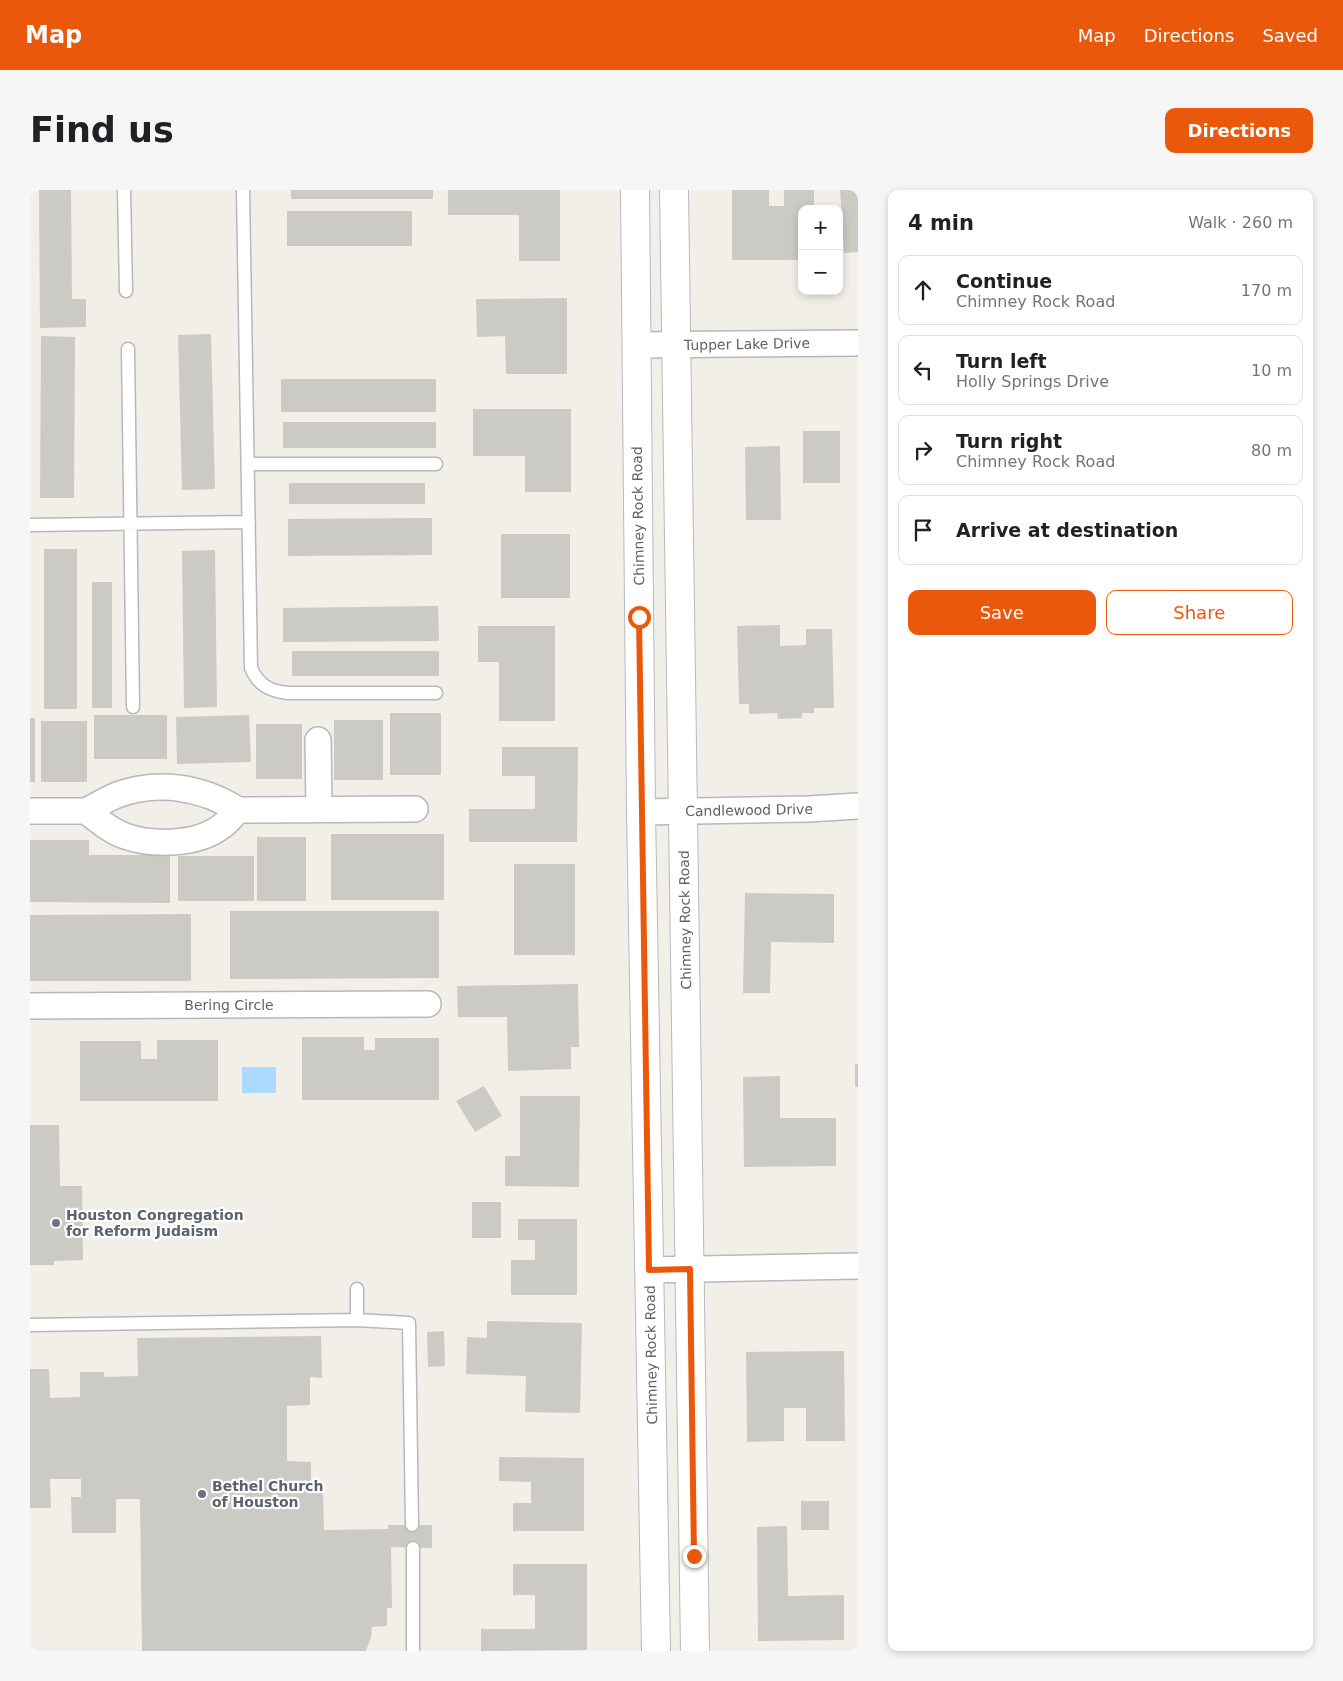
<!DOCTYPE html>
<meta charset="utf-8">
<style>
body{margin:0;font-family:"DejaVu Sans",sans-serif;background:#f6f6f6;color:#202124}
.controls{position:absolute;right:15px;top:15px;display:grid;overflow:hidden;border-radius:10px;box-shadow:0 2px 8px #0003}
.controls button{width:45px;height:45px;display:grid;place-items:center;padding:0;border:0;border-bottom:1px solid #e0e0e0;background:#fff;color:#202124;font:25px sans-serif}
.stop{position:absolute;width:15px;height:15px;margin:-11px;border:4px solid #ea580c;border-radius:50%;background:#fff}
.stop.end{background:#ea580c;border-color:#fff;box-shadow:0 1px 5px #0008}
.list{margin:0;padding:0;list-style:none}
h2{display:flex;justify-content:space-between;align-items:center;height:65px;margin:0;padding:0 20px;font-size:21px}
h2 small{font-size:16px;font-weight:400;color:#757577}
.list li{display:grid;grid-template-columns:32px 1fr auto;gap:15px;align-items:center;box-sizing:border-box;height:70px;margin:0 10px 10px;padding:0 10px;border:1px solid #e0e0e0;border-radius:10px}
.list b{display:block;font-size:19px;white-space:nowrap}
.list p{margin:0;font-size:16px;white-space:nowrap;color:#757577}
.list em{font-size:16px;font-style:normal;color:#757577}
.actions{display:flex;gap:10px;padding:15px 20px}
.actions a{flex:1;padding:11px 0;border:1px solid #ea580c;border-radius:10px;text-align:center;font-size:18px;color:#ea580c}
.actions .main{background:#ea580c;color:#fff}
.icon{flex:none;width:28px;height:28px;fill:none;stroke:currentColor;stroke-width:2;stroke-linecap:round;stroke-linejoin:round}
.map{position:relative;flex:none;width:828px;height:1461px;overflow:hidden;border-radius:10px}
header{display:flex;align-items:center;gap:30px;box-sizing:border-box;height:70px;padding:0 25px;background:#ea580c;color:#fff}
header strong{font-size:24px}
nav{display:flex;gap:28px;margin-inline-start:auto;font-size:18px}
.intro{display:flex;align-items:center;justify-content:space-between;box-sizing:border-box;height:120px;padding:0 30px}
h1{margin:0;font-size:35px}
.button{padding:12px 22px;border-radius:10px;background:#ea580c;color:#fff;font-size:18px;font-weight:700}
main{display:flex;gap:30px;padding:0 30px}
aside{flex:1;background:#fff;border-radius:10px;box-shadow:0 2px 8px #0003}
.map>svg:first-child{display:block}
.water{fill:#aadaff}
.building{fill:#cccac5}
.lines{fill:none;stroke-linecap:round;stroke-linejoin:round}
.lane-casing{stroke:#b5b8bc;stroke-width:15}
.street-casing{stroke:#b5b8bc;stroke-width:28}
.secondary-casing{stroke:#b6babf;stroke-width:30}
.lane{stroke:#fff;stroke-width:12}
.street{stroke:#fff;stroke-width:25}
.secondary{stroke:#fff;stroke-width:28}
.route{stroke:#ea580c;stroke-width:6}
.worship-dot{fill:#6b7280;stroke:#fff;stroke-width:2}
.labels{text-anchor:middle;stroke-width:4.5;stroke-linejoin:round;paint-order:stroke}
.street-label{font-size:14px;fill:#5f6368;stroke:#fff}
.worship-label{font-size:14px;font-weight:bold;fill:#5b616d;stroke:#fff;text-anchor:start}
</style>
<header>
<strong>Map</strong>
<nav><a>Map</a><a>Directions</a><a>Saved</a></nav>
</header>
<div class="intro"><h1>Find us</h1><a class="button">Directions</a></div>
<main>
<div class="map">
<svg width="828" height="1461" viewBox="0 0 828 1461">
<rect width="100%" height="100%" fill="#f1efe8"/>
<path class="water" d="M212,877H246V903H212Z"/>
<path class="building" d="M9,0H41L42,109H56V137L10,138Z
M261,0H403V9H261Z
M418,0H530V71H489V25H418Z
M702,0H739V16H754V0H784V19H772V70H702Z
M810,0H828V62L814,63Z
M257,21H382V56H257Z
M537,108V184H476L475,146L447,147L446,109Z
M181,144L185,299L152,300L148,145Z
M11,146L45,147L44,308H10Z
M251,189H406V222H251Z
M443,219H541V302H495V266H443Z
M253,232H406V258H253Z
M773,241H810V293H773Z
M750,256L751,330H716L715,257Z
M259,293H395V314H259Z
M402,328V365L258,366V329Z
M471,344H540V408H471Z
M14,359H47V519H14Z
M185,360L187,517L154,518L152,361Z
M62,392H82V518H62Z
M408,416L409,451L253,452V418Z
M750,435V456L776,455V439H802L804,518H784V523H772V528L748,529L747,523L719,524V514H709L707,436Z
M448,436H525V531H469V472H448Z
M262,461H409V486H262Z
M360,523H411V585H360Z
M64,525H137V569H64Z
M219,525L221,572L147,574L146,527Z
M0,528H5V592H0Z
M304,530H353V590H304Z
M11,531H57V592H11Z
M226,534H272V589H226Z
M472,557H548L547,652H439V619H505V586H472Z
M301,644H414V710H301Z
M227,647H276V711H227Z
M0,650H59V665H140V713L0,712Z
M148,666H224V711H148Z
M484,674H545V765H484Z
M715,703L804,704V753L741,752L740,803H713Z
M200,721H409V788L200,789Z
M161,724V791H0V725Z
M548,794L549,857H541V879L478,881L477,827H428L427,796Z
M272,847H334V860H345V848H409V910H272Z
M127,850H188V911H50V851H111V869H127Z
M825,874H828V897H825Z
M750,886V928H806V976L714,977L713,887Z
M454,896L472,926L445,942L426,911Z
M490,906H550L549,997L475,996V966H490Z
M0,935H29L30,996H52L53,1070L24,1071V1075H0Z
M442,1012H471V1048H442Z
M488,1029H547V1105H481V1070H505V1050H488Z
M457,1131L552,1133L550,1223L495,1222L496,1186L436,1184L437,1147L457,1148Z
M414,1141L415,1176L398,1177L397,1142Z
M291,1146L292,1188L280,1187V1215L257,1216V1271L281,1272V1302H293L294,1340L358,1339V1335H402V1358L361,1357L362,1418H357V1436L342,1437L341,1447L336,1461H112L110,1309H86V1343H42L41,1307H51V1289H20L21,1318H0V1179H19L20,1208L50,1207V1182H74V1187L108,1186L107,1148Z
M814,1161L815,1251H776V1218H754V1251L717,1252L716,1162Z
M469,1267L554,1268V1341H483V1313H501V1292L469,1291Z
M771,1311H799V1340H771Z
M757,1336L758,1406L814,1405V1450L728,1451L727,1337Z
M483,1374H557V1460L451,1461V1439H505V1405H483Z"/>
<g class="lines">
<g class="lane-casing">
<path id="lane" d="M94,0L96,101
M213,0L221,478C229,496 240,501 258,503H406
M98,159L103,517
M218,274H406
M0,335L219,332
M327,1099V1130L379,1133L382,1335
M0,1135L327,1130
M383,1358V1461"/>
</g>
<g class="street-casing">
<path id="street" d="M606,155L828,153
M288,550L289,619
M208,620C203,625 198,632 192,636C168,655 123,656 95,646C80,641 68,630 56,621C66,616 77,609 87,605C128,590 172,597 208,620L385,619
M0,621H56
M611,622L779,619L828,616
M0,816L398,814
M619,1080L828,1076"/>
</g>
<g class="secondary-casing">
<path id="secondary" d="M605,0L611,622L626,1461
M644,0L665,1461"/>
</g>
<use href="#lane" class="lane"/>
<use href="#street" class="street"/>
<use href="#secondary" class="secondary"/>
</g>
<g class="lines">
<path class="route" d="M609,427L619,1080L660,1079L664,1366"/>
</g>
<g class="worship-dot">
<circle cx="26" cy="1033" r="5"/>
<circle cx="172" cy="1304" r="5"/>
</g>
<g class="labels">
<g class="street-label">
<text transform="translate(717 154) rotate(-1)" y="5">Tupper Lake Drive</text>
<text transform="translate(608 326) rotate(-91)" y="5">Chimney Rock Road</text>
<text transform="translate(719 620) rotate(-1)" y="5">Candlewood Drive</text>
<text transform="translate(655 730) rotate(-91)" y="5">Chimney Rock Road</text>
<text x="199" y="820">Bering Circle</text>
<text transform="translate(621 1165) rotate(-91)" y="5">Chimney Rock Road</text>
</g>
<g class="worship-label">
<text x="36" y="1030">Houston Congregation<tspan x="36" dy="16">for Reform Judaism</tspan></text>
<text x="182" y="1301">Bethel Church<tspan x="182" dy="16">of Houston</tspan></text>
</g>
</g>
</svg>
<div class="controls">
<button>+</button>
<button>−</button>
</div>
<div class="stop" style="left:609px;top:427px"></div>
<div class="stop end" style="left:664px;top:1366px"></div>
</div>
<aside>
<h2>4 min<small>Walk · 260 m</small></h2>
<ul class="list">
<li><svg class="icon" aria-label="ahead" viewBox="0 0 24 24"><path d="M12 20V5M6 11l6-6 6 6"/></svg><div><b>Continue</b><p>Chimney Rock Road</p></div><em>170 m</em></li>
<li><svg class="icon" aria-label="left" viewBox="0 0 24 24"><path d="M17 20v-9H6M10 6l-5 5 5 5"/></svg><div><b>Turn left</b><p>Holly Springs Drive</p></div><em>10 m</em></li>
<li><svg class="icon" aria-label="right" viewBox="0 0 24 24"><path d="M7 20v-9h11M14 6l5 5-5 5"/></svg><div><b>Turn right</b><p>Chimney Rock Road</p></div><em>80 m</em></li>
<li><svg class="icon" aria-label="arrive" viewBox="0 0 24 24"><path d="M6 21V4h12l-3 4 3 4H6"/></svg><div><b>Arrive at destination</b></div></li>
</ul>
<div class="actions"><a class="main">Save</a><a>Share</a></div>
</aside>
</main>
